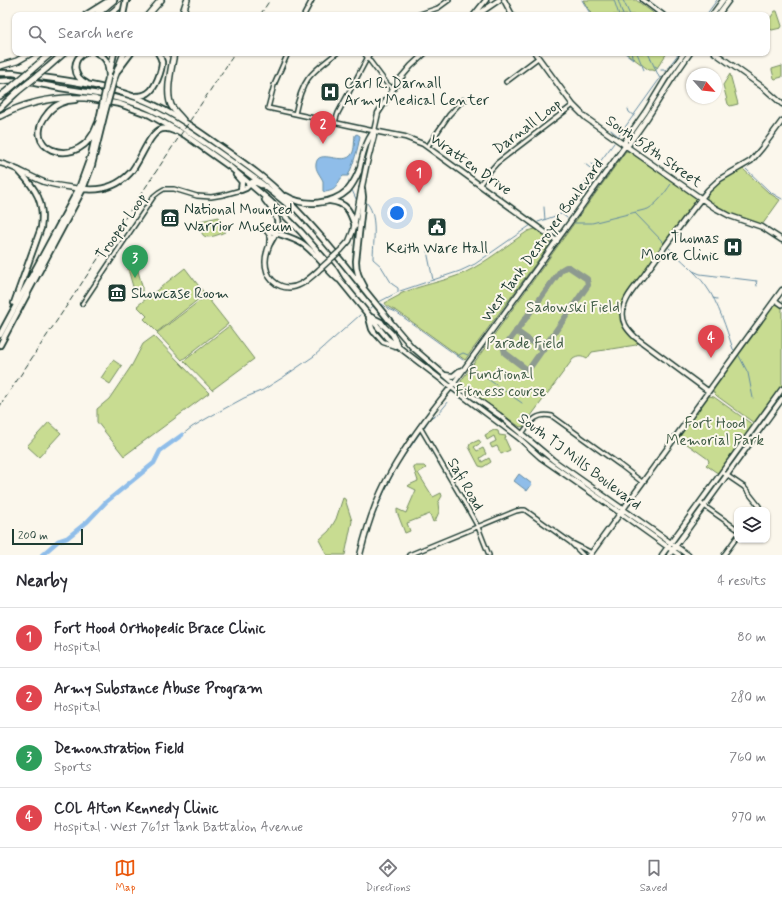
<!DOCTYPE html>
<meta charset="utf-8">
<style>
body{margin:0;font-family:Mynerve,sans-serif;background:#f2f2f3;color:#2b2b33}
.controls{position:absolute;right:12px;bottom:12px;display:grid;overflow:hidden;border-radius:8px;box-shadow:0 1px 3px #0004}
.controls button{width:36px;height:36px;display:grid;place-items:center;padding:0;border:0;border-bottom:1px solid #e1e1e2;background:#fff;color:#2b2b33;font:20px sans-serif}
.compass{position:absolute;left:686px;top:68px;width:36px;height:36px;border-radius:50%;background:#fff;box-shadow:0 1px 3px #0004;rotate:117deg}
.scale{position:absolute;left:12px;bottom:10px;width:71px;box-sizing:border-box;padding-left:4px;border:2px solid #1f3d34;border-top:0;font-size:11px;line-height:14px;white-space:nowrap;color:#1f3d34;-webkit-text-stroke:3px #fbf7ec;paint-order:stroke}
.you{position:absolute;left:397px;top:213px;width:14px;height:14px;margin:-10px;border:3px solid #fff;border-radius:50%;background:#1a73e8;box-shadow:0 0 0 6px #1a73e833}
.badge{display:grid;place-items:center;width:26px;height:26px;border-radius:50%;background:#ea580c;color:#fff;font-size:13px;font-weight:700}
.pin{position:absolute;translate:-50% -33px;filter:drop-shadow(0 1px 2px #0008)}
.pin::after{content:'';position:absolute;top:21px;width:14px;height:12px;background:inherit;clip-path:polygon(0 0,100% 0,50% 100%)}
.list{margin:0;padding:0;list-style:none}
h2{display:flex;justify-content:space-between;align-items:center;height:52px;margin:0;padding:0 16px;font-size:17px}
h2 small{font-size:13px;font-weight:400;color:#7c7c81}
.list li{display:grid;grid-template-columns:26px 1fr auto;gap:12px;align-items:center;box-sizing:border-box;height:60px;padding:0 16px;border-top:1px solid #e1e1e2}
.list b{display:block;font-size:15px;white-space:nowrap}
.list p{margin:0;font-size:13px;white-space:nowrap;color:#7c7c81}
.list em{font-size:13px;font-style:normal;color:#7c7c81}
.icon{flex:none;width:22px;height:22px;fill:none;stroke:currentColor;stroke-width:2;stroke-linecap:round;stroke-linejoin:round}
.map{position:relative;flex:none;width:782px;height:555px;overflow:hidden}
.search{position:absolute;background:#fff;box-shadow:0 1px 3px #0004;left:12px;right:12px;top:12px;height:44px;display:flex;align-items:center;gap:10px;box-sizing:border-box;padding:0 14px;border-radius:8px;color:#7c7c81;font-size:15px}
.sheet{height:292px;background:#fff}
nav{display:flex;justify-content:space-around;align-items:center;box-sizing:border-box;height:56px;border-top:1px solid #e1e1e2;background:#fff;font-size:11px;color:#7c7c81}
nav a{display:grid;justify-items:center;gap:2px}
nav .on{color:#ea580c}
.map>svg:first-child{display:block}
.green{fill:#c8dc91;stroke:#748c62}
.water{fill:#8fbde9;stroke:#628aa1}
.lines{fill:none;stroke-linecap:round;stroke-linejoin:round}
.stream{stroke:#628aa1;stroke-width:1}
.river{stroke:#8fbde9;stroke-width:4.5}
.taxiway{stroke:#8d9a90;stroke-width:6}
.street-casing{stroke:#1f3d34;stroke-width:6}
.secondary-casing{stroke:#1f3d34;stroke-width:7}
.primary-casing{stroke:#1f3d34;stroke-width:8}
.highway-casing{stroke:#1f3d34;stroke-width:8}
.street{stroke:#fbf7ec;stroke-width:3}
.secondary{stroke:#fbf7ec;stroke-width:4}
.primary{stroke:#fbf7ec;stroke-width:4.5}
.highway{stroke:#fbf7ec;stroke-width:5}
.rail{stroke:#1f3d34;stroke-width:1;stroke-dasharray:6 3;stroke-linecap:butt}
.secondary-bridge-casing{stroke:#1f3d34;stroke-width:7;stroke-linecap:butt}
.primary-bridge-casing{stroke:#1f3d34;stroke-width:8;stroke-linecap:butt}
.highway-bridge-casing{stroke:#1f3d34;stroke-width:8;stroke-linecap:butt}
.secondary-bridge{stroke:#fbf7ec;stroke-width:4}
.primary-bridge{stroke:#fbf7ec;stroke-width:4.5}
.highway-bridge{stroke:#fbf7ec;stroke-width:5}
.labels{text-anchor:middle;stroke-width:4;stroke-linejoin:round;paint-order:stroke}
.poi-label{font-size:15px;fill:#1f3d34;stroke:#fbf7ec;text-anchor:start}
.street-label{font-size:15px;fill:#1f3d34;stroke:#fbf7ec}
.park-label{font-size:15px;fill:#415d47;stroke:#fbf7ec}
</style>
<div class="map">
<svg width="782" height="555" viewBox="0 0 782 555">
<rect width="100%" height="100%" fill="#fbf7ec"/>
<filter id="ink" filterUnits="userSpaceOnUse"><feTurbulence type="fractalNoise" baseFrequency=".025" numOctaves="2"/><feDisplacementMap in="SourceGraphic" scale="8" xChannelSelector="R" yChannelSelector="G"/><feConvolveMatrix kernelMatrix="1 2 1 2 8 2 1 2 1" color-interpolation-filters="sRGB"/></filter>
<g filter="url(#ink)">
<path class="green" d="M583,0H636L656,15H592Z
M775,11H777L782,26L781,28L772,30L767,27V23Z
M626,53H667L655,71L653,70H649Z
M782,66V77L775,79L774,78L772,70V69Z
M730,74L738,104L730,106L728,104L723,85Z
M626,151L630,152L695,197L696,200L695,204L624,299C617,318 622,331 638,343L636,345L592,352L587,359C582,356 578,356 573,359L525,424L524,426L520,427L462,385L461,381Z
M743,169L769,193L780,200L762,225C747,219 717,212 707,199C707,186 733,174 743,169Z
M219,217L225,231V232C220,234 207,240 203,235C201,232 200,228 199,225H200V221Z
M536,227L549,239L550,241L549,245L465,360L397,311C392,309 387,307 385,303L400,295V294C420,285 443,282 464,273C487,262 507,245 528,231L535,229Z
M132,263L135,265L137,267L142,286V293L140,296L136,295L135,294L128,269L129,265Z
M185,268L205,294L157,332L144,319L147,316L137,306Z
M206,296L228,324L182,360L157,333Z
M778,304L782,306V387L756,422L754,423L717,396L714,393L713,391L715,386L773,306Z
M229,326L254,359L212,390L184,361Z
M154,336L209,393L124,456L97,422V409L109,399L132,365L143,344Z
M113,360L122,366L110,384L101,378Z
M709,396L714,397L753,425L719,473L716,472L706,465L709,462L708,459L680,439L679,437L706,398Z
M49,422L61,433L39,457L27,446Z
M494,430L498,431L499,435L506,436L505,439L510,450L501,454L497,446L492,448L490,444L496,441L494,436L487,440L485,435Z
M479,440L481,443L474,447L477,451L483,448L486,454L480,458L482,462L489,458L491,462L483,467L479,466L469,447L470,444Z
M413,466H424L426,468L418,473L433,497L441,493L442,496L438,503L439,512L435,521L433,522L430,514L407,523L410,531L405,533L397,512V509L406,513L416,490L408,486L409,485L418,481Z
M343,498L345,499L352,521L345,555H327L319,540L329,531L336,519Z"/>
<path class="water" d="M357,134L360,136C358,149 353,165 348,176H343C335,185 339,190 325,192L323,191C323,188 323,184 323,181C321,176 315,170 316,164C318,147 344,167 352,154C355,149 354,141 355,135Z
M519,474L532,484L527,491L514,481Z"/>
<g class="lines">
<path class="stream" d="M582,0L591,15
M614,0L619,15
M618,0L623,15
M623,0L630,15
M706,15L717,0
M625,53L633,59L631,53
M637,53L644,70
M648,53L660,79
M655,66L658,68
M661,70H666
M664,73L679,53
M628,109L629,112L634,116
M611,130L618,136
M618,137L661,77
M585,164L594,171
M592,164L596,167
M746,169L770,192L782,199
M349,180V183
M352,190L356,199
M365,201C379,213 373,242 373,259L381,266L392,284L398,288V292
M561,204L565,209
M544,207L545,220
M635,213L663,242
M562,214L567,218
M538,222L561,214L614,143
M575,223H592L648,209C658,203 664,194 671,184
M669,248C681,260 696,272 706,286C719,304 726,328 733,349L735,351
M427,251L433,280
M693,271L700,274L757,281
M756,281L757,286
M713,298L717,299
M370,308L373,306
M738,354L748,373L753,398
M457,356L463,353L468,355
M463,360L396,312L389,309L379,302L400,291L460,271L475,264L531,225
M472,368L522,403
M424,428L430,418L439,413L449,401
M182,435L192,427L211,416L244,398L263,390L282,378L314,356L360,315
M400,462L420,433
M375,514L385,490L398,465"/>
<path class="river" d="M42,555L58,541L67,538L87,522L106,502L154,463L160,451L164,448L182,435"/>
<path class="taxiway" d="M566,267H569L587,279L588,285L531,366L528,369H526L505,353L504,349V348L561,270Z
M516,331L543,350"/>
<g class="street-casing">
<path id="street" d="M304,15L312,0
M417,15L438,8L449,0
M288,53L274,85L268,108L374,131
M364,53L387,84L393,89
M506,82L538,58
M295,114C302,80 309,74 337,53
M335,122L338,113L370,53
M428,146L449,115L463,100
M480,184L489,172L497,163L573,105
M775,300L782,305
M82,304L154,196L159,192L164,189H174L197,196L211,197L223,195L241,190
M420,427L468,509L478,527L489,555
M521,435C530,423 535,412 552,416L620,465L642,482
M722,472L744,487L759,506L756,510
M700,503L737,529
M572,543L592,553
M409,555L516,511L521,510H525L570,542L583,555
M724,555L737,537"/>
</g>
<g class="secondary-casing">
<path id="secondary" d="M504,0L512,15
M643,0L663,15
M474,15L486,0
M477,15L499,0
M712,15L723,0
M718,15L729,0
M535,53L573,105L586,118L669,176L715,208L730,216L762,227L782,240
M715,53L764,88L782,104
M374,131L405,137L423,144L557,241
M625,146V141L646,111L666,78L684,53
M0,163C15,167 29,176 44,182C56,186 68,187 81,189
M359,171C362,158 365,142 374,131
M265,229C268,232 271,236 271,240C270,244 268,248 267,252C263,265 267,281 281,286C297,292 310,278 321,268
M341,250L349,241L353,231L366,167L374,136V131L378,113L399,80L411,66L425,53
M389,320L412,347L454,383L499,415L553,460L688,555
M383,325L392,334L398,345
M379,328L387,338L451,387L519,438L540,457L602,500L679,555
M374,332L383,342L395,346
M446,375L453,376L459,371L463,370
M708,391L635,337C627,329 621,322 623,310C625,297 637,285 645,274C665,246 686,217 708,190L720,179L751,161L762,148L782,121
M360,555C367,526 376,498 391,472C408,442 429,414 451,387L625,146L629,144L648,117L672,79L690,53
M590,555L782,290
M662,555L782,389
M669,555L782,399"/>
</g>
<g class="primary-casing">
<path id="primary" d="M85,53C71,59 73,77 86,83
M97,53C108,58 108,65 109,76
M119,69L131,53
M110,71L114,53
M0,73H13C53,79 97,83 135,97C163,107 187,123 211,140C236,158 263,175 285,198C323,235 355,279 389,320
M0,81C20,79 41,84 60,88C88,92 117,96 143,106C165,115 186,130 205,143C236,164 265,185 293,209
M135,96C139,96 144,96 148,93C155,89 162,71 162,62C161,58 160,56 158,53
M92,99L120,104L150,115L185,135L230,167L271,202L301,232L334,270L340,280L379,328
M75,100C65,100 54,105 48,113C19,147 72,170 93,134C95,131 96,127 98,123
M236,175L242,182L241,190
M83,189C101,191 117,187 130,173C140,163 149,132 162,129C166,128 170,129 174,131
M362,189L363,197L356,261C356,272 359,277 364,286
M241,190L246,188L252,182L257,183L261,185
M286,196C304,207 332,205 348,190C353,184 356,178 359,171
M265,200C279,217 282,224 270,243
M330,201C347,203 350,211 355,226
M265,229C277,234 293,237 303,244C315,252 326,269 338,279
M14,303L41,228C45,202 36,189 19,171
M371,317L381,322L383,325
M369,318L372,329L374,332
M0,335L79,188L91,155L101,111
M0,345L83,189L92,165L105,112"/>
</g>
<g class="highway-casing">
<path id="highway" d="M86,15L110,0
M96,15L114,0
M109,15L127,0
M148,15L161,0
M182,15L187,0
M174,53C172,67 165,91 171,105C174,111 179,115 183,120
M0,66L17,61L31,53
M36,66L51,53
M47,68L64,53
M114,79L124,53
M0,96L7,91
M0,108L17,92
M0,116C31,100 61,95 95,99"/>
</g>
<use href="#street" class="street"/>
<use href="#secondary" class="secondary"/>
<use href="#primary" class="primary"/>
<use href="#highway" class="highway"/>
<path class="rail" d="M260,15L270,0
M0,406L235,53"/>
<g class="secondary-bridge-casing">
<path id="secondary-bridge" d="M321,268L341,250"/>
</g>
<g class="primary-bridge-casing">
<path id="primary-bridge" d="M123,15L126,0
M101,111L108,78
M105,112L114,79"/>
</g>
<g class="highway-bridge-casing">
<path id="highway-bridge" d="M7,91L36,66
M17,92L47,68"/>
</g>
<use href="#secondary-bridge" class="secondary-bridge"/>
<use href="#primary-bridge" class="primary-bridge"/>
<use href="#highway-bridge" class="highway-bridge"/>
</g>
</g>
<defs>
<g id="hospital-square" transform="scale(1)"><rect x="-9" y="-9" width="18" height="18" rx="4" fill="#1f3d34" stroke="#fbf7ec"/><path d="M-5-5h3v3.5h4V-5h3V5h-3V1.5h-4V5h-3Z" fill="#fff"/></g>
<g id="museum-square" transform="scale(1)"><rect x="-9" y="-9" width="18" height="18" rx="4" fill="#1f3d34" stroke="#fbf7ec"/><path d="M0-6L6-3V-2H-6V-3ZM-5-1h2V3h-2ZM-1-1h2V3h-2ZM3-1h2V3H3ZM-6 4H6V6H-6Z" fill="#fff"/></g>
<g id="civic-square" transform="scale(1)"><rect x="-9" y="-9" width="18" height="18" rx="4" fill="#1f3d34" stroke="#fbf7ec"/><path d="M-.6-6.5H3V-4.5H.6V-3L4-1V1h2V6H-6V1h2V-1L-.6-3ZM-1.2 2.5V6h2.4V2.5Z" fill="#fff"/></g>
</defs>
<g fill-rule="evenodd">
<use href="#hospital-square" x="330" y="92"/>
<use href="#museum-square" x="170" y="218"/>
<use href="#civic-square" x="437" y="227"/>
<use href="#hospital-square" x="733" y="247"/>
<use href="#museum-square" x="117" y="293"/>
</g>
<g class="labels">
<g class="poi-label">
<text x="344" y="88">Carl R. Darnall<tspan x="344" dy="17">Army Medical Center</tspan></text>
<text x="184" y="214">National Mounted<tspan x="184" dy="17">Warrior Museum</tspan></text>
<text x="719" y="243" text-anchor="end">Thomas<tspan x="719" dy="17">Moore Clinic</tspan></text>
<text x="437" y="253" text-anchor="middle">Keith Ware Hall</text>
<text x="131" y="298">Showcase Room</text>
</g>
<g class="street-label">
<text transform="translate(527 126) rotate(-37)" y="5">Darnall Loop</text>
<text transform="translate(654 151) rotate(35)" y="5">South 58th Street</text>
<text transform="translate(471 164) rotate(35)" y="5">Wratten Drive</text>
<text transform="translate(121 226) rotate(-55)" y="5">Trooper Loop</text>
<text transform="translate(542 240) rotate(-54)" y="5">West Tank Destroyer Boulevard</text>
<text transform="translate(580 461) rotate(37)" y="5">South TJ Mills Boulevard</text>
<text transform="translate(466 484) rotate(60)" y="5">Safi Road</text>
</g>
<g class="park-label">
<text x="573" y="312">Sadowski Field</text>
<text x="525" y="348">Parade Field</text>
<text x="501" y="379">Functional<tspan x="501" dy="17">Fitness course</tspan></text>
<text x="715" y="428">Fort Hood<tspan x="715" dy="17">Memorial Park</tspan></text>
</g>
</g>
</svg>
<div class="controls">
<button><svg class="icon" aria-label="layers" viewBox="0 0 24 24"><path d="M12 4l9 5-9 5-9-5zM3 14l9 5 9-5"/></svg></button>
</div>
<svg class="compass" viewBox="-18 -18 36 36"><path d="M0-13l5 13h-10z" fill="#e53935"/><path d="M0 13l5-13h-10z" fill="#7c7c81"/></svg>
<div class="scale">200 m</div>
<div class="you"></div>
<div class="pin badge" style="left:419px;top:193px;background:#e0444e">1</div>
<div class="pin badge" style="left:323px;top:144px;background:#e0444e">2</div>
<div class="pin badge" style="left:135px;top:278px;background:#2e9e5b">3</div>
<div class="pin badge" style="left:711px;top:358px;background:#e0444e">4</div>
<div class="search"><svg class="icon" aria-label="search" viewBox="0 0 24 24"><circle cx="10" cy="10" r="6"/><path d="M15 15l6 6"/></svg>Search here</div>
</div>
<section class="sheet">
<h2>Nearby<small>4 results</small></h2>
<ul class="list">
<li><span class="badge" style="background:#e0444e">1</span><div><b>Fort Hood Orthopedic Brace Clinic</b><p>Hospital</p></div><em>80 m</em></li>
<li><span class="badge" style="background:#e0444e">2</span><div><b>Army Substance Abuse Program</b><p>Hospital</p></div><em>280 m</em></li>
<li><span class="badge" style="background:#2e9e5b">3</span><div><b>Demonstration Field</b><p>Sports</p></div><em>760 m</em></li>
<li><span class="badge" style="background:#e0444e">4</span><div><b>COL Alton Kennedy Clinic</b><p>Hospital · West 761st Tank Battalion Avenue</p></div><em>970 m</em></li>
</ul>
</section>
<nav>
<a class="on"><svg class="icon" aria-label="map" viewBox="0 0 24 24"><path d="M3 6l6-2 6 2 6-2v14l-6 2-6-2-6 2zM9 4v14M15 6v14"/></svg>Map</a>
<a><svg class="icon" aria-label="directions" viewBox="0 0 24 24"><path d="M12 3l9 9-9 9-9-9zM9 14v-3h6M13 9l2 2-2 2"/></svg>Directions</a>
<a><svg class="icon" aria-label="saved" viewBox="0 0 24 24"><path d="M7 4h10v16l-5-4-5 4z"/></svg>Saved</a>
</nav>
